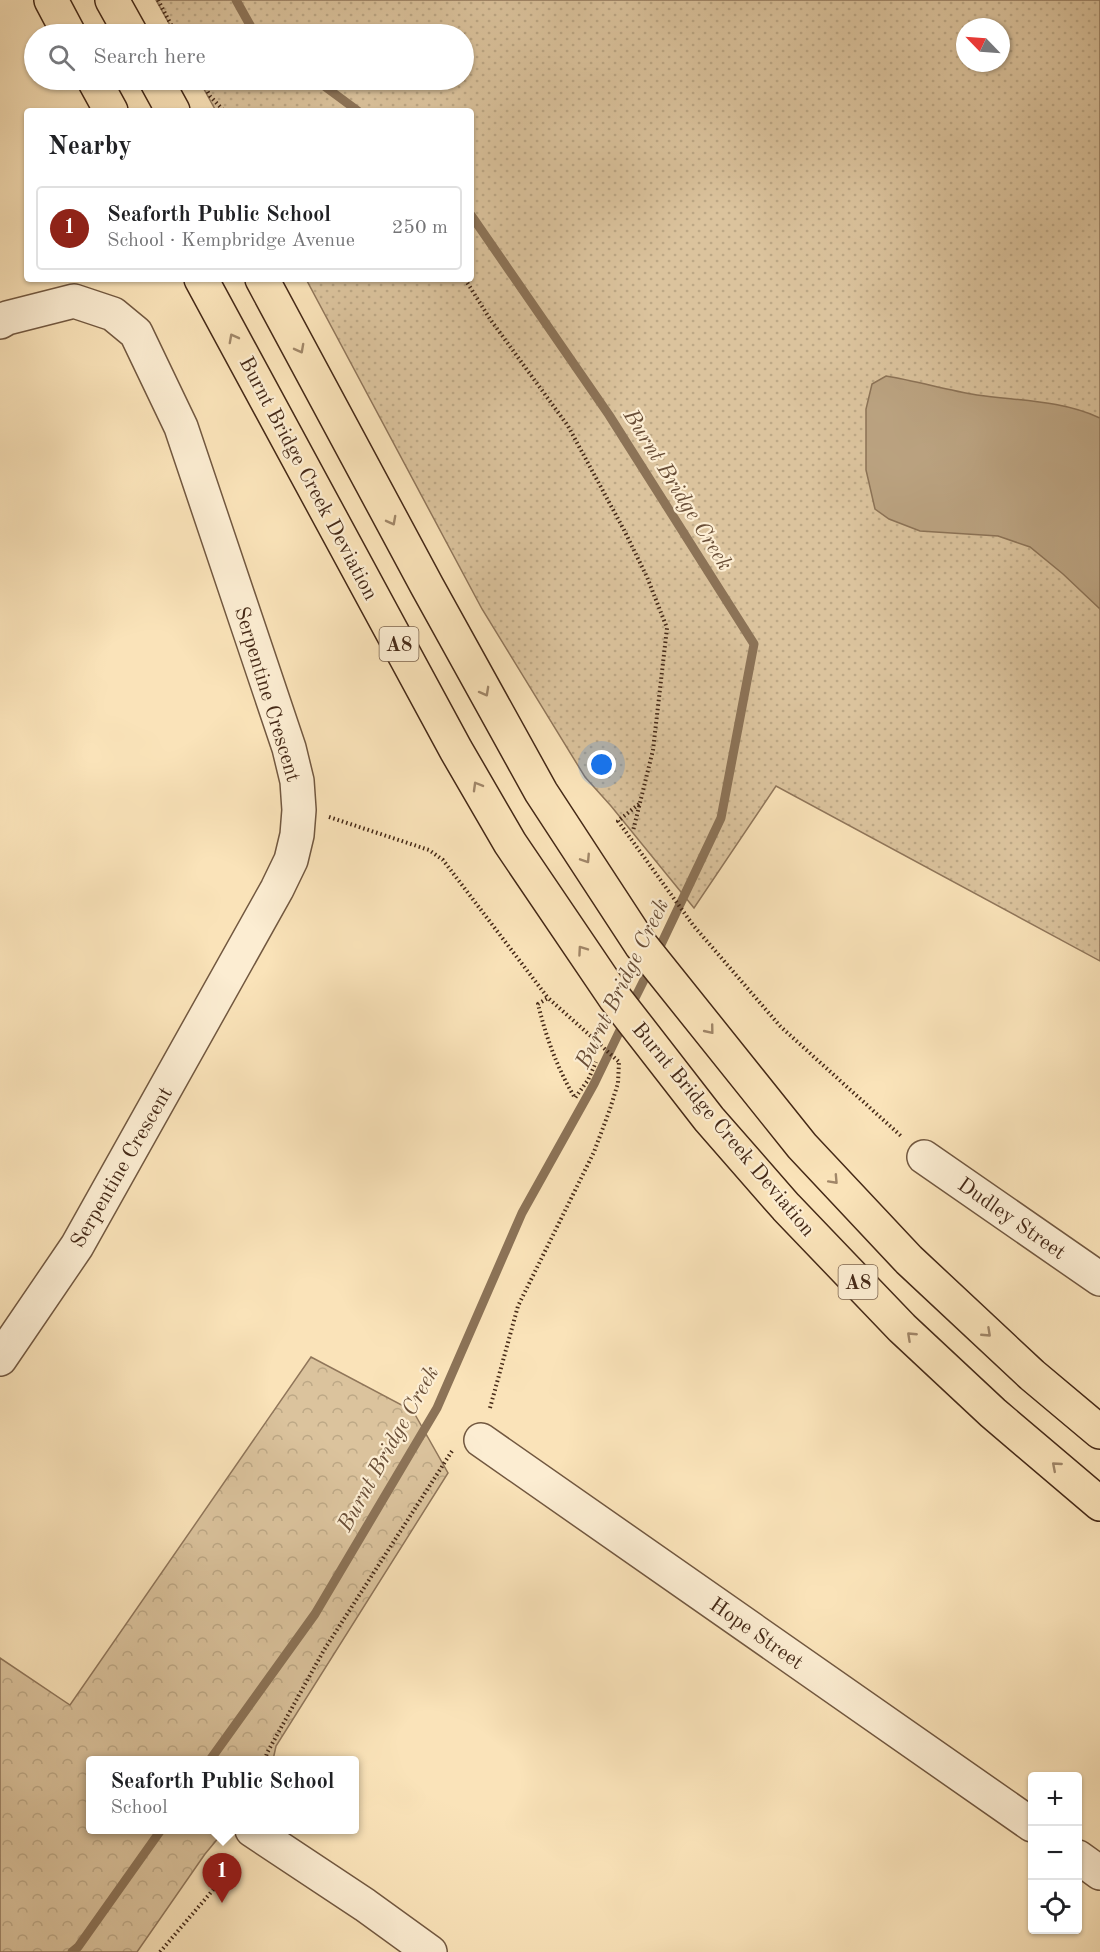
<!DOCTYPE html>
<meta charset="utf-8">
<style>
body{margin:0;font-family:"Old Standard TT",serif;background:#f2f2f2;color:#202124}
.controls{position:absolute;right:18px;bottom:18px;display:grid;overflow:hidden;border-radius:6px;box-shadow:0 2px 4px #0004}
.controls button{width:54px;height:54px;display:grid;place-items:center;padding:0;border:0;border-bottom:2px solid #e0e0e0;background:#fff;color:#202124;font:30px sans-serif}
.compass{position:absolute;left:956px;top:18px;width:54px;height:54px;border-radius:50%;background:#fff;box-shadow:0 2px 4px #0004;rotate:295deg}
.you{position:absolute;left:602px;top:765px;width:21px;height:21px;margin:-15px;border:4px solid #fff;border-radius:50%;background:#1a73e8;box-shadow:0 0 0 9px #1a73e833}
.badge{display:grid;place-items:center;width:39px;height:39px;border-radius:50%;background:#8f2418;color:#fff;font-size:20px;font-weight:700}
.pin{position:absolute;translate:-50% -50px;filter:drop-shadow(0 2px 3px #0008)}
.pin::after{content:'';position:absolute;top:32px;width:21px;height:18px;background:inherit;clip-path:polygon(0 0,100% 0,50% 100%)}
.popup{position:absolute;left:86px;top:1756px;width:273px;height:78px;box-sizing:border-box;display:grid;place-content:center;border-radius:6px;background:#fff;filter:drop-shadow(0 2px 4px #0005);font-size:20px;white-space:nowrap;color:#757577}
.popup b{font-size:22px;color:#202124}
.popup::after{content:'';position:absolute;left:50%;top:100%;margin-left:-12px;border:12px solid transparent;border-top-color:#fff}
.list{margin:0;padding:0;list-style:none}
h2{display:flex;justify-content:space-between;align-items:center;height:78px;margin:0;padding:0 24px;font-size:26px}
h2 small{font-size:20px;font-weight:400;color:#757577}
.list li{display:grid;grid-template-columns:39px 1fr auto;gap:18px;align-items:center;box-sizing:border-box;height:84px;margin:0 12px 12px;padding:0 12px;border:2px solid #e0e0e0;border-radius:6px}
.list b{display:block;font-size:22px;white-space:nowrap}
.list p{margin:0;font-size:20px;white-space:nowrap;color:#757577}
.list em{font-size:20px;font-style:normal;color:#757577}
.icon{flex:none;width:33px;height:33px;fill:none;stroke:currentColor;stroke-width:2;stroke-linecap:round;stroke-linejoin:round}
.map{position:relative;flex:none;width:1100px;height:1952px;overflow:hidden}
.search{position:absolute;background:#fff;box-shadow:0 2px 4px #0004;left:24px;top:24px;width:450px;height:66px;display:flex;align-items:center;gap:15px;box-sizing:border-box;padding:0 21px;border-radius:33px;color:#757577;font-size:22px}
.panel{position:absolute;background:#fff;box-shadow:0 2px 4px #0004;left:24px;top:108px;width:450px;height:174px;border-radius:6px}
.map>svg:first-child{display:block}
.grass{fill:url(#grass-dots);stroke:#90765a;stroke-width:1.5;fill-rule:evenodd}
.forest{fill:url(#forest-crowns);stroke:#90765a;stroke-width:1.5}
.water{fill:#bca482;stroke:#8c7357;stroke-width:1.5}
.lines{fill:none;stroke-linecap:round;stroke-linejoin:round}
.stream{stroke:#8c7357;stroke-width:9}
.minor-casing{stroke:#725840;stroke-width:36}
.highway-casing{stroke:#452917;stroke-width:36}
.path{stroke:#452917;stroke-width:4;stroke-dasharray:1.5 3;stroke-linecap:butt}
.minor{stroke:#fcedd2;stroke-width:33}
.highway{stroke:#fae3b9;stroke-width:33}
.path-bridge{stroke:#452917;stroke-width:4;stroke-dasharray:1.5 3;stroke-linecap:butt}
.oneway{stroke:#a08668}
.labels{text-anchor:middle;stroke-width:4.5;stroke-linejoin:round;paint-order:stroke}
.shield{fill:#fcedd2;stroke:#7c644f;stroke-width:1.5}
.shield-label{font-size:20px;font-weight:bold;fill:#452917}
.street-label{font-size:21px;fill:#452917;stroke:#fcedd2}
.water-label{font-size:22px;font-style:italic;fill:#694e37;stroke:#fcedd2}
</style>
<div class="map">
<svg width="1100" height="1952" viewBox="0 0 1100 1952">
<defs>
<pattern id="grass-dots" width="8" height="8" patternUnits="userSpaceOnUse" patternTransform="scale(1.5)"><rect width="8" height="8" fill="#dbc39d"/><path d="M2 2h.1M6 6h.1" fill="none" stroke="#bda886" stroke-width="1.8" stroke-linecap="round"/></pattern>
<pattern id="forest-crowns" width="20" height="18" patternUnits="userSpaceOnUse" patternTransform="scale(1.5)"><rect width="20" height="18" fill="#dbc39d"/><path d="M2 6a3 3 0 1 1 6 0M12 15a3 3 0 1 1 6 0" fill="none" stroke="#bda886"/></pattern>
</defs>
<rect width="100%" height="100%" fill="#fae3b9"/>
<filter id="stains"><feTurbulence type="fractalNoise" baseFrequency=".00333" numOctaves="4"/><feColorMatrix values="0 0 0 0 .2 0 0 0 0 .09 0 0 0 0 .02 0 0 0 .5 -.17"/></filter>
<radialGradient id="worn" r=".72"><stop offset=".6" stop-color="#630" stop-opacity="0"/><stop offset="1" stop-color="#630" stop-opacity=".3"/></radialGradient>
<path class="grass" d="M156,0H1100V961L776,786L694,908L611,806L585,777L482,609L306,279H471V111H216L199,80H464V34H175ZM965,27H1001V63H965Z"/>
<path class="forest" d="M311,1357L413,1411L448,1473L276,1746L273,1760H90V1830H225L205,1854L137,1952H0V1658L70,1705Z"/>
<path class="water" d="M886,376C917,381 946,390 977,395C1019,401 1061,400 1100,418V609L1063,574L1030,547L998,536L920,531L889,519L875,509L866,470V409L872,384Z"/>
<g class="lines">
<path class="stream" d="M236,0L255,34
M316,80L358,111
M471,215L609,415L754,644L721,818L656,955
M631,1006L650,968
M210,1760L315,1614L437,1408L522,1213L594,1084L624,1022
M72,1952L78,1947L161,1830"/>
<g class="minor-casing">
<path id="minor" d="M0,322L7,318L74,301L113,314L136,333L181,427L289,748L297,781L299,810L297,835L291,860L277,889L77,1246L0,1359
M924,1157L1100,1279
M481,1440L1032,1825
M252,1830L365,1905L430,1952
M1078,1857L1100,1873"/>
</g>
<g class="highway-casing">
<path id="highway" d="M51,0L69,34
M112,0L131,34
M94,80L111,111
M156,80L173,111
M201,279L456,750L510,843L615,998L709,1119L786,1207L902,1328L993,1413L1100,1504
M262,279L427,586L541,792L641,945L802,1146L909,1260L1032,1375L1100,1432"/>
</g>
<path class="path" d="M158,0L176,34
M201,80L210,96L224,111
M465,279L490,319L568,426L624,530L647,577L667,628L653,750L633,831
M639,804L618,821L693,925L780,1026L901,1136
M329,817L429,850L443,860L548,998
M594,1039L548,998L538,1004C546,1037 557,1068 575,1098L588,1080L596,1062
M490,1408L518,1306L594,1152L610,1109L618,1083L619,1062
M265,1760L267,1753L324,1650L452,1451
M160,1952L236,1863L238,1859"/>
<use href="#minor" class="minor"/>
<use href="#highway" class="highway"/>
<path class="path-bridge" d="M594,1039L619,1062"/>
</g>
<defs><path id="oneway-chevron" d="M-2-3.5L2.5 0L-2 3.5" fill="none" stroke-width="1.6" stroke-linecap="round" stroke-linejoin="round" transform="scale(1.5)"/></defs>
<g class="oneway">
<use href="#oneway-chevron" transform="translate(233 338) rotate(-118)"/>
<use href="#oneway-chevron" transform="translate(300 349) rotate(62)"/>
<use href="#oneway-chevron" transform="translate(392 521) rotate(62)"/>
<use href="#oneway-chevron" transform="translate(485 692) rotate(61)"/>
<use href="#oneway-chevron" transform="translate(477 786) rotate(-120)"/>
<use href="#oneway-chevron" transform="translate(586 859) rotate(57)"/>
<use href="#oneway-chevron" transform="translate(582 950) rotate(-125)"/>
<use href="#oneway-chevron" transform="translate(710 1030) rotate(51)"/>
<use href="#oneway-chevron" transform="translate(834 1180) rotate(47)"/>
<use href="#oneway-chevron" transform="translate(987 1333) rotate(43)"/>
<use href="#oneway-chevron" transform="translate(911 1336) rotate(-137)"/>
<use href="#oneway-chevron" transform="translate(1056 1466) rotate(-139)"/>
</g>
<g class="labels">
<g class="shield">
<rect x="379.5" y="627" width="39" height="34" rx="4.5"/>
<rect x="838.5" y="1265" width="39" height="34" rx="4.5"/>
</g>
<g class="shield-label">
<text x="399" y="651">A8</text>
<text x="858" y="1289">A8</text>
</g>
<g class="street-label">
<text transform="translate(309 478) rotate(62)" y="7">Burnt Bridge Creek Deviation</text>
<text transform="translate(268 694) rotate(73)" y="7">Serpentine Crescent</text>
<text transform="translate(724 1129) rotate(50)" y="7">Burnt Bridge Creek Deviation</text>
<text transform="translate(121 1167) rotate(-60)" y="7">Serpentine Crescent</text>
<text transform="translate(1012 1218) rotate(35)" y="7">Dudley Street</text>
<text transform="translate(757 1633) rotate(35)" y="7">Hope Street</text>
</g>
<g class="water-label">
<text transform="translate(679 489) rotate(58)" y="8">Burnt Bridge Creek</text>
<text transform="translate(621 983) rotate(-64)" y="8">Burnt Bridge Creek</text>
<text transform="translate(387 1448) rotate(-61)" y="8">Burnt Bridge Creek</text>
</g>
</g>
<rect width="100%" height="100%" filter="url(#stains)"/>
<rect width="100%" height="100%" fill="url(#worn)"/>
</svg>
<div class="controls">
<button>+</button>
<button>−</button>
<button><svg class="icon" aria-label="locate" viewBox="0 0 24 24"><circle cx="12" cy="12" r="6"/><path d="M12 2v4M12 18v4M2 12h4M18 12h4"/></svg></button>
</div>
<svg class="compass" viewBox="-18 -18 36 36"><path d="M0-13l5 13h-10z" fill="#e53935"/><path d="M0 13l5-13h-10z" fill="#757577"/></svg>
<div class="you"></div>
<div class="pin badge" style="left:222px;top:1903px">1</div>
<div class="popup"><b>Seaforth Public School</b>School</div>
<div class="search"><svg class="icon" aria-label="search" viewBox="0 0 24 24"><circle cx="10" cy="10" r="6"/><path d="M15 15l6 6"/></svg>Search here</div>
<section class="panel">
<h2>Nearby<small></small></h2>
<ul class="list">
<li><span class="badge">1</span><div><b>Seaforth Public School</b><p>School · Kempbridge Avenue</p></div><em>250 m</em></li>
</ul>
</section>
</div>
